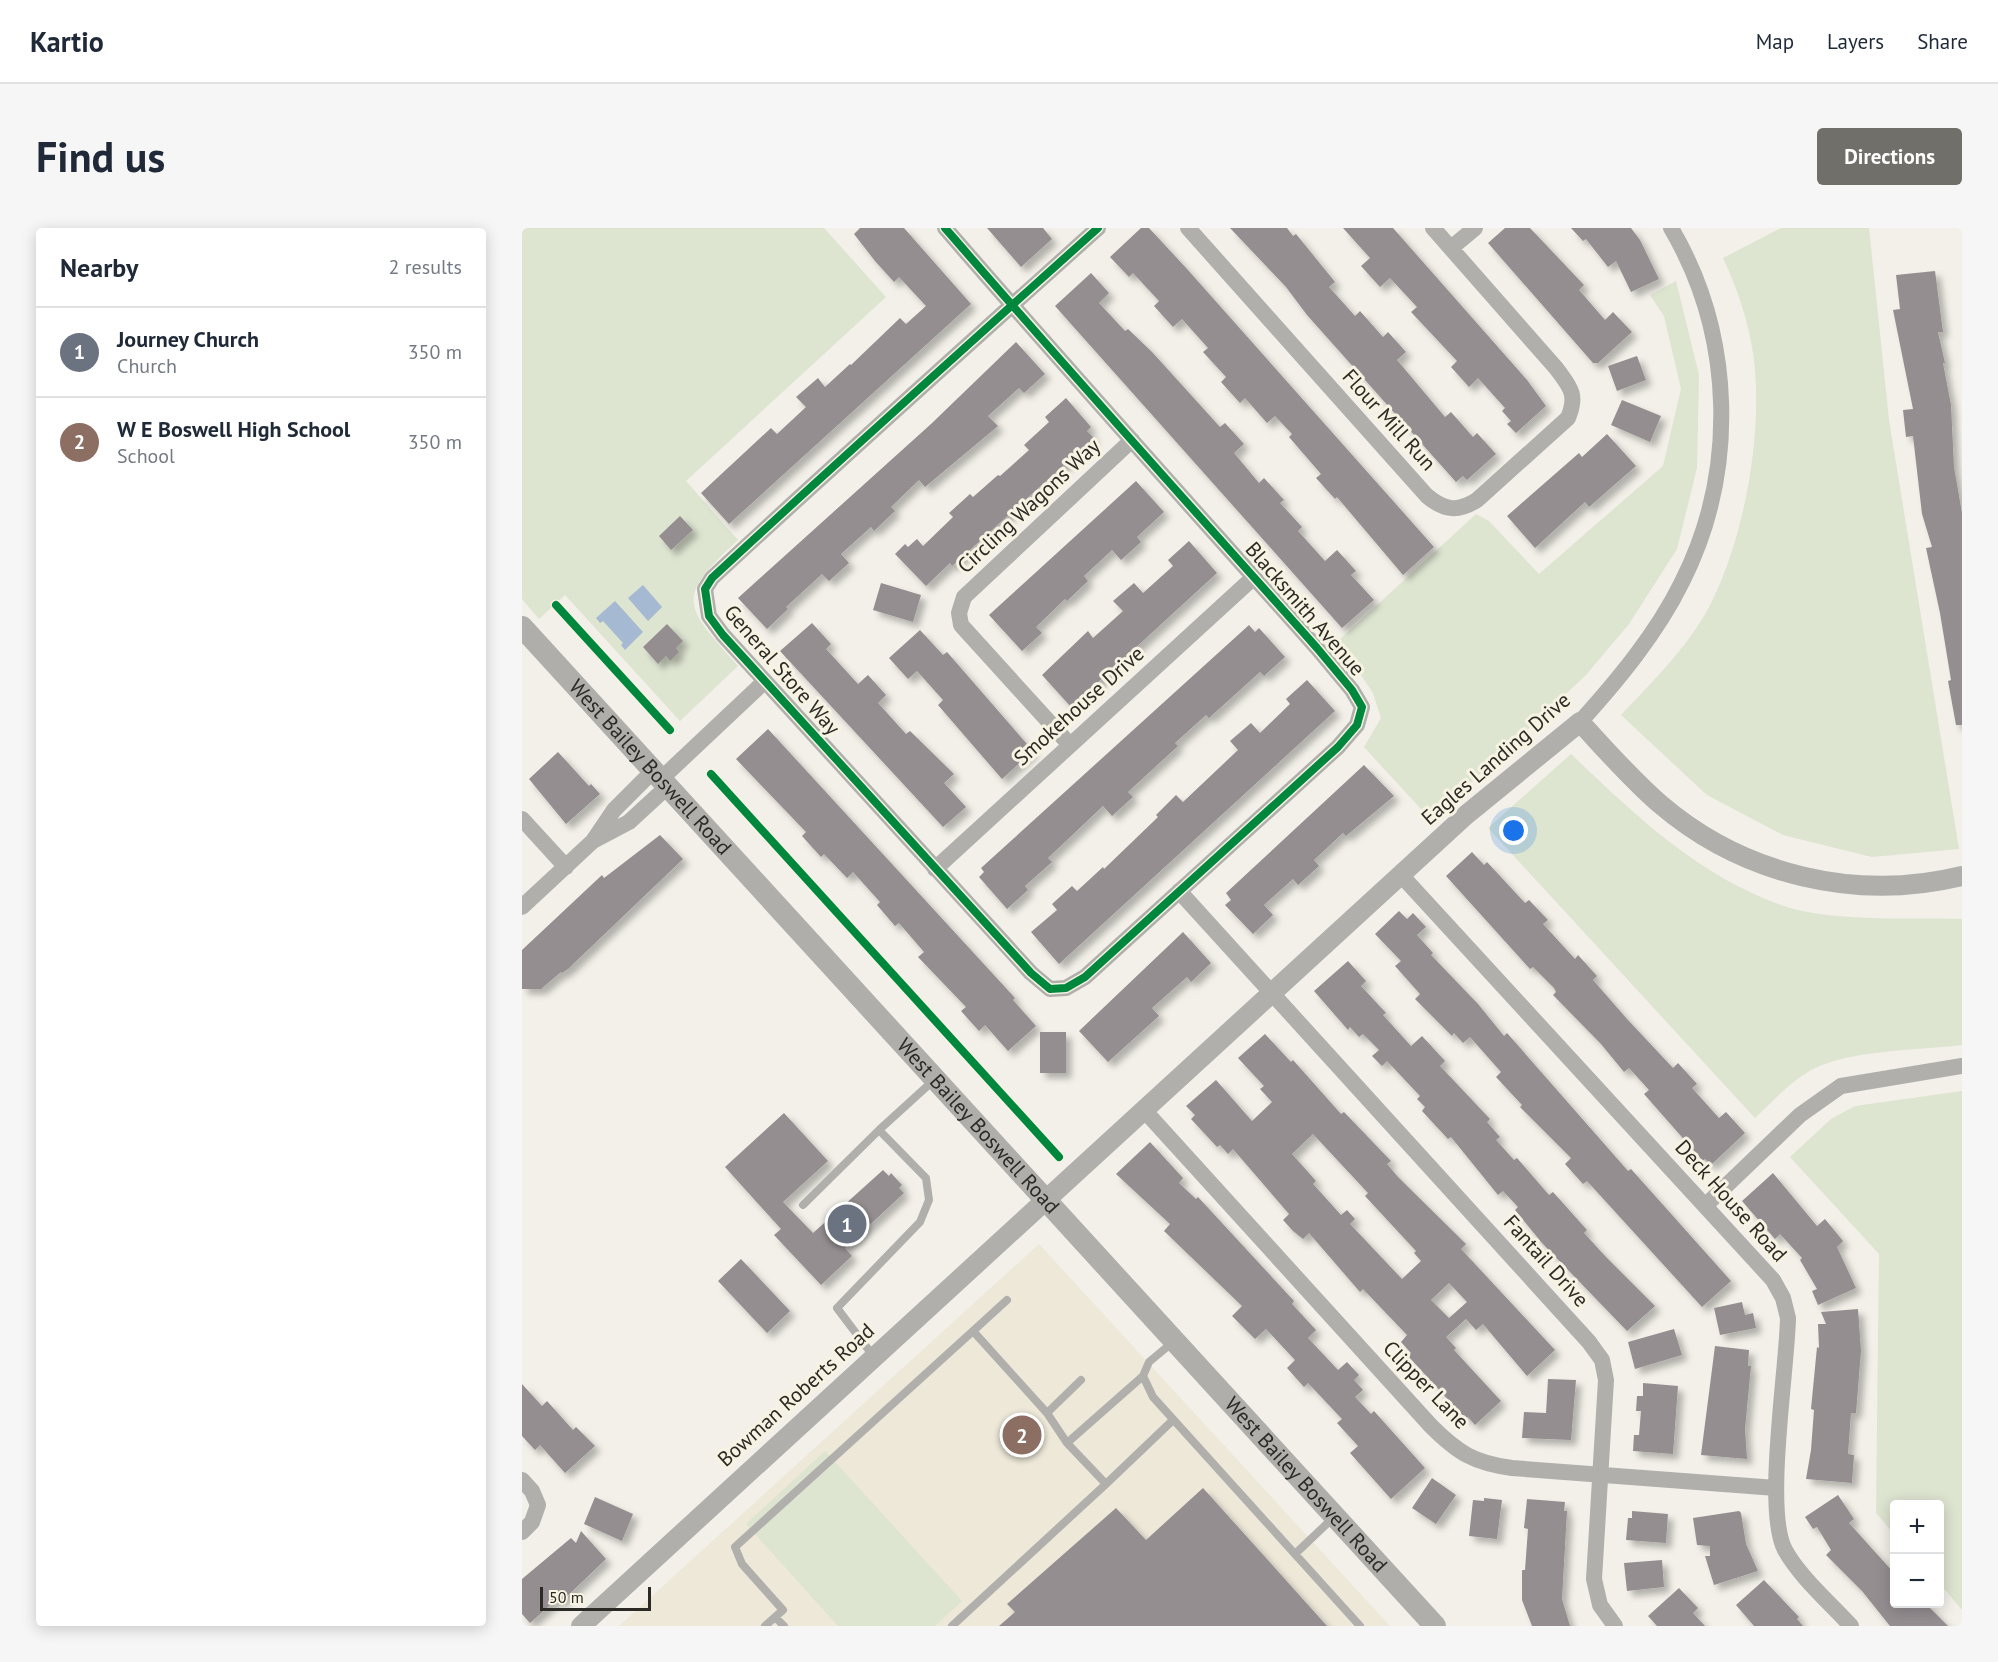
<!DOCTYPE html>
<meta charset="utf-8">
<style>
body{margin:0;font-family:"PT Sans",sans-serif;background:#f6f6f7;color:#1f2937}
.controls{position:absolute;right:18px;bottom:18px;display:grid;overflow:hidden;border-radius:6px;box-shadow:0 3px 15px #0003}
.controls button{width:54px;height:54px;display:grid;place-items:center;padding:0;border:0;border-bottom:2px solid #e0e1e3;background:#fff;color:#1f2937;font:30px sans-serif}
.scale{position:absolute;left:18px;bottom:15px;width:111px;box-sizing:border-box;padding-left:6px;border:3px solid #2c2a25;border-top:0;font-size:16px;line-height:21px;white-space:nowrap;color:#2c2a25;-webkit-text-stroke:4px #f7f3e3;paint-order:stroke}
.you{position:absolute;left:992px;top:603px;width:21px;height:21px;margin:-15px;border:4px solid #fff;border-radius:50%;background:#1a73e8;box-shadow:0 0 0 9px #1a73e833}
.badge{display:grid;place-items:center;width:39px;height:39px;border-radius:50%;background:#716f69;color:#fff;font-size:20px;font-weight:700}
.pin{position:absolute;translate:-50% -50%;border:3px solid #fff;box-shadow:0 2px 6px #0006}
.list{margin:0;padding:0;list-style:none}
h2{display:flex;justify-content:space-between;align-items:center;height:78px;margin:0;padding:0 24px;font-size:26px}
h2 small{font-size:20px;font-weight:400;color:#747a83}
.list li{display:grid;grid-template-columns:39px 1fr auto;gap:18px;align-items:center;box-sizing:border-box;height:90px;padding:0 24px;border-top:2px solid #e0e1e3}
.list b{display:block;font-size:22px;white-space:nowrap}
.list p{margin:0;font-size:20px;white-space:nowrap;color:#747a83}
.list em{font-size:20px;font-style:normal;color:#747a83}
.map{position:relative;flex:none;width:1440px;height:1398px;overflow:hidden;border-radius:6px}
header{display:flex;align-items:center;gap:36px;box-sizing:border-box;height:84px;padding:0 30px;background:#fff;border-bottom:2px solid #e0e1e3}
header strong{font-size:28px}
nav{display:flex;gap:33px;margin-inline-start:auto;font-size:21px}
.intro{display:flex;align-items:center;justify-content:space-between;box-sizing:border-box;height:144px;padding:0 36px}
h1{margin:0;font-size:42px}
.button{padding:15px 27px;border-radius:6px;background:#716f69;color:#fff;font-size:21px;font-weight:700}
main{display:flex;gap:36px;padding:0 36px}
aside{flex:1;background:#fff;border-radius:6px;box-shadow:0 3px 15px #0003}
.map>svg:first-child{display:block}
.built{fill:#ede8d8}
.green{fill:#dde4d0}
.water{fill:#a5b9d2}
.building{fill:#948e91;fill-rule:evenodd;filter:url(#shadow)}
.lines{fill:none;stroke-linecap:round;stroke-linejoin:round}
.service{stroke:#b0afac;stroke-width:8}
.minor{stroke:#b0afac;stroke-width:16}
.tertiary{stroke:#b0afac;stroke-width:20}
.secondary{stroke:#afaeaa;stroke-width:22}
.cycleway-casing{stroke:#f7f3e3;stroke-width:11}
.cycleway{stroke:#00873e;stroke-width:8}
.labels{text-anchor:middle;stroke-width:6;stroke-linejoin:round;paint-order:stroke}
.street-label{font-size:21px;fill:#2c2a25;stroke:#f7f3e3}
</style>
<header>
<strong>Kartio</strong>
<nav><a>Map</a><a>Layers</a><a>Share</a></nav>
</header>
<div class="intro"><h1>Find us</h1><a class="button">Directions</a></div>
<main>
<aside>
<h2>Nearby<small>2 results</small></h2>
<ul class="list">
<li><span class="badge" style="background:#6b7280">1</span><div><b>Journey Church</b><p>Church</p></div><em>350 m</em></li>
<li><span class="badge" style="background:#8d6e63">2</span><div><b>W E Boswell High School</b><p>School</p></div><em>350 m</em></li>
</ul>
</aside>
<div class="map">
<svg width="1440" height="1398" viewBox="0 0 1440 1398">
<defs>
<filter id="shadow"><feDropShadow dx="5.5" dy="5.5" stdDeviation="3" flood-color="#0004"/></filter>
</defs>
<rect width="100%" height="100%" fill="#f2f0e8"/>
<path class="built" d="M517,1016L868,1398H97Z"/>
<path class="green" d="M0,0H302L364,69L164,253L216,312C152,371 162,377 216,438L158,493L43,367L17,391L0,371Z
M1259,0H1347L1367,192L1437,621L1350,629L1261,607L1185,567L1099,487C1132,452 1172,413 1192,369C1224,302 1242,198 1231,125C1226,91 1215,60 1201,30Z
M1154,53L1177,147L1175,240L1155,321L1107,396L1064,447L909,592L842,519L859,490L851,465L816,413L954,286L967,293L1017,346L1141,238L1159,161L1142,88L1128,67Z
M1049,526C1112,586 1175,647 1259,677C1310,695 1385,689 1440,691V817C1397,822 1326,822 1289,842C1268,854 1250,874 1233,890L966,600Z
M1440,863V1382L1418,1356V1276H1372V1306L1354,1285L1357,1026L1268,929L1309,891L1333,878Z
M303,1223L440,1373L413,1398H316L224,1296Z"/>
<path class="water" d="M121,357L140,379L126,393L106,370Z
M93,373L121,404L103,422L99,417L101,415L81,393L78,395L74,390Z"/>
<path class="building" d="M338,0H382L449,76L207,296L179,265L249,200L255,206L284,179L274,169L296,150L303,159L328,136L329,137L378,90L384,96L404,78L377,49L372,54L353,33L332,6Z
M465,0H521L530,11L499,39Z
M619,0H627L665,41L912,319L881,347L815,269L813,271L794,250L799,246L767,209L770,206L753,188L745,195L723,170L718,175L699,154L704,149L681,124L686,120L660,91L651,99L632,78L637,73L611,45L607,49L588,29Z
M708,0H765L771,8L774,6L813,54L807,59L833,88L838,83L861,109L866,104L884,124L875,132L923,189L929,184L951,209L955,205L974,226L945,252L941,248L934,254L785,87L764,59Z
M821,0H871L1005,152L1024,178L994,205L985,196L989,193L980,183L983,180L956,150L947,159L929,139L935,133L889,84L895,79L868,50L858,59L839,38L848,30Z
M983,0H1008L1062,57L1057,62L1083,92L1091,84L1110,104L1076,135H1071L966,15Z
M1049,0H1109L1118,12L1137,51L1109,64L1094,33L1086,39L1064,11L1061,13Z
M1413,43L1421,104H1416L1423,135H1421L1429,177L1432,239L1440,285V497H1434L1426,453L1429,452L1418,385L1404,320L1410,319L1400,286L1391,208L1384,209L1381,182L1391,181L1371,82L1378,81L1374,47Z
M569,45L587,65L577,75L603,103L606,101L630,124L698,199L703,195L722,216L712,225L737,255L742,250L762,272L758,275L780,299L776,303L803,333L815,322L834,343L829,347L852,372L820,400L533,78Z
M494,114L523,146L502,165L497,160L466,188L476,198L403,259L397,252L369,279L373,283L352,303L349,299L319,326L327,335L307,353L300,346L264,379L266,381L245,401L216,370L409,196Z
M1115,128L1124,152L1095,163L1086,138Z
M544,170L569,199L565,203L572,210L430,338L428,335L404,358L373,326L383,316L386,319L395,311L401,318L431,289L427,285L448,266L451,269L476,247L478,248L507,222L502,217L527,194L523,189Z
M1100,172L1139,188L1128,214L1089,197Z
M1085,206L1114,238L1067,279L1063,274L1013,320L985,288L1057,225L1060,229Z
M614,253L642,284L615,309L619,314L599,332L590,322L562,348L566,353L545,373L543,371L514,399L520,405L500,423L467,387Z
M158,288L171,302L149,322L137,308Z
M667,313L695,345L549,479L520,447L566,403L571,410L601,383L591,373L612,355L621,365L651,338L646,332Z
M359,355L399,367L391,394L351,382Z
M290,395L309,416L304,421L336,456L346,447L364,467L356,475L384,506L388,503L432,546L422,555L444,579L421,599L258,423Z
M145,396L161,413L154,420L157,424L148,433L144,428L136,436L121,419Z
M727,397L733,404L737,400L763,429L742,448L738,444L687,490L684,487L653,515L656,518L606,564L611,569L590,588L581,578L526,630L530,634L503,658L506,662L485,681L457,649L462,644L459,640Z
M398,402L421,427L425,424L511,523L480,551L416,477L421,472L395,443L386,451L367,430Z
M785,452L813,483L537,736L509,704L535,682L530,676L550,658L555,663L581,639L582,641L636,589L634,587L654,567L661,574L716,522L708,513L729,495L738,505L768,476L764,471Z
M246,501L493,770L491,772L514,798L486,823L463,797L457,803L439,783L444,779L396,729L402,724L377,695L373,698L355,677L358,674L331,644L325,650L302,626L299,629L280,608L284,604L214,531Z
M36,524L67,558L69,556L78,566L44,596L7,551Z
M842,537L872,568L824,608L821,605L792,632L797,638L776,657L771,651L742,677L751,687L731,706L703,677L709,672L704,665Z
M138,607L161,631L46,741L40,745L39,744L19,761H0V722L80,647L82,650Z
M950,624L962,637L965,634L1003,675L1007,672L1026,692L1021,696L1053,731L1056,727L1075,748L1071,752L1105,791L1151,840L1156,835L1175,856L1170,860L1197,890L1204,884L1223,905L1189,937L1183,931L1181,933L1122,866L1127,862L1107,840L1102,844L1079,816L1031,767L1034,764L1032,760L1011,739L1008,741L924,648Z
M877,683L885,691L891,685L904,699L895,707L911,725L909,727L956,776L982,808L985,805L1106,943L1109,941L1209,1053L1180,1079L1065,953L1061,956L1043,936L1049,930L998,879L1000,877L974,849L979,844L948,809L941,815L932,805L930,808L893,771L898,766L873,738L879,733L853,706Z
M661,704L689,735L669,754L665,749L630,780L637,788L586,834L557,803Z
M826,733L844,753L839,758L864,785L861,787L889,818L900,808L923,833L918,838L968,891L965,894L978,909L974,912L992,932L995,930L1027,967L1031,964L1065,1002L1062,1005L1084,1029L1133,1078L1105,1103L1020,1015L993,982L996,979L981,963L976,967L929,909L926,911L900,883L903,879L895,871L898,868L865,833L860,838L850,828L857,822L841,806L837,809L828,799L826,802L792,763Z
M518,804H544V845H518Z
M743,806L769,834L771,832L819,886L822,884L869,933L865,936L876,949L944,1016L939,1021L1033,1122L1005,1148L961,1096L954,1102L944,1091L924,1109L934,1120L932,1122L979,1173L953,1197L946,1189L944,1191L886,1128L889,1125L879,1114L885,1107L841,1061L838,1064L787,1005L781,1011L771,1003L761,992L767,986L711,921L706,926L698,917L695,919L669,891L673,887L664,878L694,852L730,893L750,874L738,861L742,858L716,830ZM791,906L846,965L843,968L894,1023L892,1025L899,1033L880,1051L828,996L833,991L825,982L819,987L791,956L794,953L770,926ZM927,1055L945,1074L927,1090L909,1072Z
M262,885L306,933L261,974L291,1005L361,942L367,948L369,945L380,957L377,960L382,965L323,1020L330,1028L299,1057L252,1007L259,1001L203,939Z
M628,914L661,950L657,955L674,971L676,969L772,1073L770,1076L794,1102L786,1110L816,1142L825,1134L837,1147L832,1152L841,1162L833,1169L849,1186L852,1183L903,1240L869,1271L828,1225L836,1218L815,1195L820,1191L786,1155L782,1159L765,1140L773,1132L744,1101L733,1111L710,1088L720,1078L642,1003L648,996L594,946Z
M1251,945L1295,998L1303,991L1321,1013L1315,1019L1334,1060L1296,1077L1290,1063L1295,1061L1278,1032L1280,1030L1258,1006L1253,1011L1220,973Z
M219,1031L268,1083L245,1105L196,1053Z
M1220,1074L1223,1087L1231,1085L1234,1100L1198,1107L1192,1080Z
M1336,1081L1339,1123L1334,1185H1329L1326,1226L1332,1227L1330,1255L1284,1251L1289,1222L1292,1182L1289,1181L1295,1119L1297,1120L1296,1096H1304L1299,1084Z
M1152,1101L1160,1127L1113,1141L1106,1114Z
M1193,1118L1227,1122L1226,1138H1229L1223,1201L1225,1231L1179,1227Z
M1026,1151L1054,1152L1049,1212L1000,1210L1002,1184L1024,1185Z
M1121,1155L1156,1158L1151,1226L1111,1223L1112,1207H1117L1119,1183H1114L1115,1168H1121Z
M0,1156L20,1178L25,1173L51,1202L54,1199L73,1218L43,1245L18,1217L13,1222L0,1208Z
M910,1250L934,1267L914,1296L890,1280Z
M681,1260L805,1398H477L493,1384L485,1376L594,1280L624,1312Z
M1316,1267L1332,1291L1327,1295L1372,1345V1376H1404L1426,1398H1368L1340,1363L1304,1327L1309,1322L1295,1299L1291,1301L1283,1289Z
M73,1269L111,1286L100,1313L62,1296Z
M962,1270L980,1272L975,1311L947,1308L951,1272L962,1273Z
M1005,1271L1043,1274L1042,1283H1045L1040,1371L1048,1398H1010L1000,1372V1342H1003L1006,1301L1002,1300Z
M1110,1283L1146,1286L1144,1315L1104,1312L1106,1290H1110Z
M1217,1283L1219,1285L1224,1316L1236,1343L1192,1357L1183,1328H1188V1318L1175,1317L1171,1290Z
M59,1303L84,1331L38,1375L35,1371L8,1395L0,1386V1351L49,1310L54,1315Z
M1140,1332L1142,1359L1105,1363L1102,1335Z
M1242,1352L1277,1389L1275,1391L1281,1398H1232L1214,1377Z
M1157,1360L1176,1380L1171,1385L1183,1398H1135L1126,1388Z"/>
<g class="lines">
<path class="service" d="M281,977L357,902
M451,1103L485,1072
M352,1129L315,1080L398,994L407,972L404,950L357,902L412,852
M621,1148L631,1169L838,1398
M525,1185L559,1152
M584,1256L651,1192
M773,1326L812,1289
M253,1389L262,1398
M243,1398L261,1382L220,1336L213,1319L451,1103L525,1185L545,1215L621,1148L627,1134L651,1114
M430,1398L584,1256L545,1215"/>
<path class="minor" d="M423,0L430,8C550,147 673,283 795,420L830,462L840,479L835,497L816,519L563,749L544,760L528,761L509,745L201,407L187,388L183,361L190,350C317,232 447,116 576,0
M666,0L905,268C923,283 936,284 955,272L1046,190C1056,166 1048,159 1034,140L911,0
M929,20L953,0
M1058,494C1096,452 1135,405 1160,354C1216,243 1212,107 1149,0
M548,517L439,397L437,385L442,369L610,212
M139,551L243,453
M0,591L44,639
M71,613L107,594L145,559
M413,641L732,349
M879,647L1251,1052L1261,1070L1266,1090C1265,1142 1242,1283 1263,1322C1277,1348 1309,1376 1329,1398
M657,663L1067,1114L1080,1132L1084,1152L1072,1351L1078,1377L1093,1398
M0,679L71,613L92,582L131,543
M622,882L909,1198C936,1225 952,1235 990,1240L1254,1260
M1184,977L1278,887L1319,858L1440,838
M0,1252L10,1263L16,1277L10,1294L0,1304"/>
<path class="tertiary" d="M59,1398L944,587L1058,494C1084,522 1109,551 1138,576C1221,647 1334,674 1440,648"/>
<path class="secondary" id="s1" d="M0,399L913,1398"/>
<g class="cycleway-casing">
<path id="cycleway" d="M423,0L430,8C550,147 673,283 795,420L830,462L840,479L835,497L816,519L563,749L544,760L528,761L509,745L201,407L187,388L183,361L190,350C317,232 447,116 576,0
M34,377L148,502
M189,546L537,929"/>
</g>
<use href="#cycleway" class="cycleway"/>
</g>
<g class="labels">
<g class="street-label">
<text transform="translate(867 192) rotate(48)" y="7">Flour Mill Run</text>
<text transform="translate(507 278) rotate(-43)" y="7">Circling Wagons Way</text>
<text transform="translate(783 381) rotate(49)" y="7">Blacksmith Avenue</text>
<text transform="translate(260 442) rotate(49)" y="7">General Store Way</text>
<text transform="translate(557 478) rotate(-42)" y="7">Smokehouse Drive</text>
<text transform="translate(974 531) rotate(-41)" y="7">Eagles Landing Drive</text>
<text dy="7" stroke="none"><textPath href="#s1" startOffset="190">West Bailey Boswell Road</textPath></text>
<text dy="7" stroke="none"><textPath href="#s1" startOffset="676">West Bailey Boswell Road</textPath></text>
<text transform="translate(1209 973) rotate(48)" y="7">Deck House Road</text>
<text transform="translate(1024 1033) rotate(48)" y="7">Fantail Drive</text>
<text transform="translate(904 1157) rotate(46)" y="7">Clipper Lane</text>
<text transform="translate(274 1167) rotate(-42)" y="7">Bowman Roberts Road</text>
<text dy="7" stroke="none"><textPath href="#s1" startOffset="1162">West Bailey Boswell Road</textPath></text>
</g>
</g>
</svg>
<div class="controls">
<button>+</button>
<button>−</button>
</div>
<div class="scale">50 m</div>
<div class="you"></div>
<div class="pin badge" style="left:325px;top:996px;background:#6b7280">1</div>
<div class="pin badge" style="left:500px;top:1207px;background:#8d6e63">2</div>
</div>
</main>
